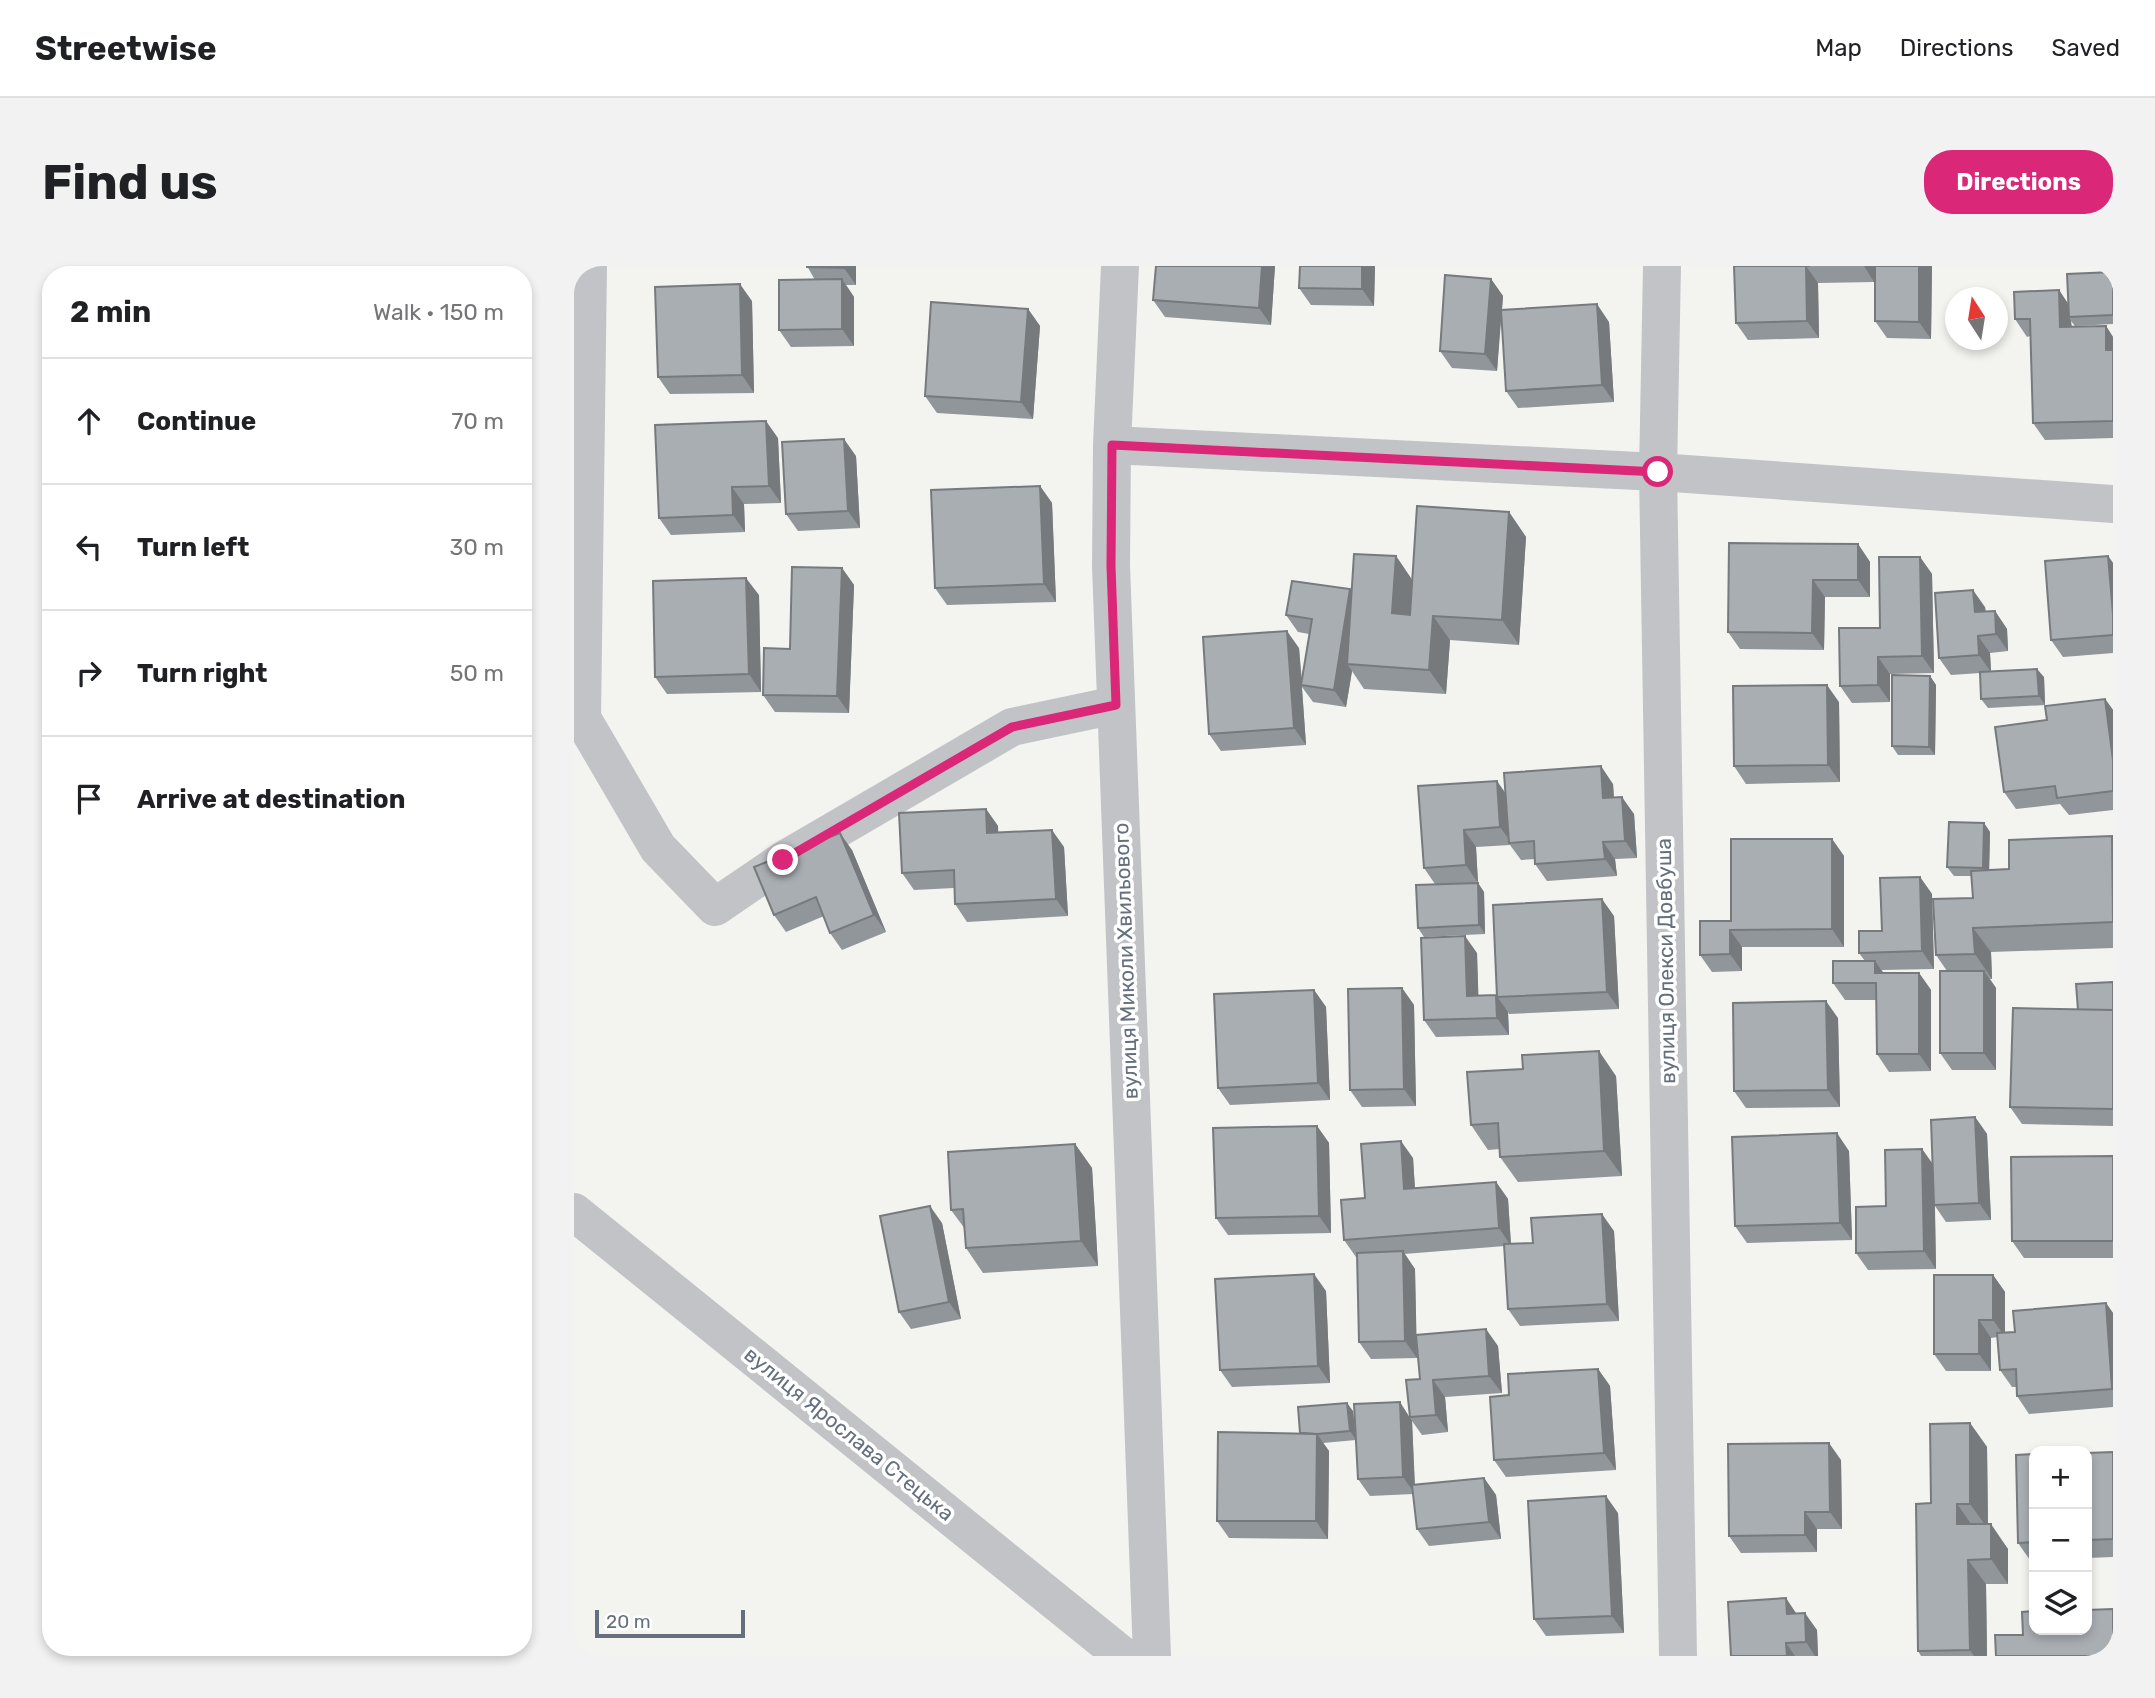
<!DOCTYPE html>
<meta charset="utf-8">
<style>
body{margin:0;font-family:Rubik,sans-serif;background:#f2f2f2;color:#202124}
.controls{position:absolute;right:21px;bottom:21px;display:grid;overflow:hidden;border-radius:14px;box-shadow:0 4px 10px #0003}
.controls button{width:63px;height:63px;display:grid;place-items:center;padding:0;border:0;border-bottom:2px solid #e0e0e0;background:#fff;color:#202124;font:35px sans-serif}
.compass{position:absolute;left:1371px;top:21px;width:63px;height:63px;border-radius:50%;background:#fff;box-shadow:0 4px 10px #0003;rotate:348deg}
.scale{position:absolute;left:21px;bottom:18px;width:150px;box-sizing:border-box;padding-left:7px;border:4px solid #656f7e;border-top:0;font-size:19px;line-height:24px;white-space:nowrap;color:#656f7e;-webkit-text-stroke:5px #fff;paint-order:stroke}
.stop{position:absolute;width:21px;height:21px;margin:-16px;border:5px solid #db2777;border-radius:50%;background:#fff}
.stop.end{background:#db2777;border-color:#fff;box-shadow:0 2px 7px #0008}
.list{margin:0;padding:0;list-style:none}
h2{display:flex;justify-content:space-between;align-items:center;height:91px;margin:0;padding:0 28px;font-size:30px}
h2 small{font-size:23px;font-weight:400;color:#757577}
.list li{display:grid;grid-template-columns:46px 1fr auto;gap:21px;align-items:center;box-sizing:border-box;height:126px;padding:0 28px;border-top:2px solid #e0e0e0}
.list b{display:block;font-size:26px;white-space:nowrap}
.list em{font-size:23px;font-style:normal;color:#757577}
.icon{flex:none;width:38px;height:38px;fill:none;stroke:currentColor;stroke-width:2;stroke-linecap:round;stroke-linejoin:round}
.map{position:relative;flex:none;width:1539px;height:1390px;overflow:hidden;border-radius:28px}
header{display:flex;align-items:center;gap:42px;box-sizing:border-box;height:98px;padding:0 35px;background:#fff;border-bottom:2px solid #e0e0e0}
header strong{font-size:33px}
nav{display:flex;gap:38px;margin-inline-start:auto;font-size:24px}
.intro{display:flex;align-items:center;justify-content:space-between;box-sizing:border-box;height:168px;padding:0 42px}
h1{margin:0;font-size:49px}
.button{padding:18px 32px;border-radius:28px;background:#db2777;color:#fff;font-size:24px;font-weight:700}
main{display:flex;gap:42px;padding:0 42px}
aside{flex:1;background:#fff;border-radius:28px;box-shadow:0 4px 10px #0003}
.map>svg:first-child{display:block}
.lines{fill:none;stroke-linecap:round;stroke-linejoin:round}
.minor{stroke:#c1c3c7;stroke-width:38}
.wall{fill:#91969a}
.shaded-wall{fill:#767a7d}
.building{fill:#a9aeb3;stroke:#767a7d;stroke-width:2}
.route{stroke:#db2777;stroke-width:9}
.labels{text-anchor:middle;stroke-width:7;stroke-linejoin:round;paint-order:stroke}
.street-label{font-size:21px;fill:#656f7e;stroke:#fff}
</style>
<header>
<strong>Streetwise</strong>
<nav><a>Map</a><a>Directions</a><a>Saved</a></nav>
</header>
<div class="intro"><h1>Find us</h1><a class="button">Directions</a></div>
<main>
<aside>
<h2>2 min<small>Walk · 150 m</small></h2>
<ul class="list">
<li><svg class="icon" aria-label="ahead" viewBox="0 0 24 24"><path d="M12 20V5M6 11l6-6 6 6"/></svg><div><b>Continue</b></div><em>70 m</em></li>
<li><svg class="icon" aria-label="left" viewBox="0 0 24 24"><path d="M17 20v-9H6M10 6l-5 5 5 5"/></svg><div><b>Turn left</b></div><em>30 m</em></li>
<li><svg class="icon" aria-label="right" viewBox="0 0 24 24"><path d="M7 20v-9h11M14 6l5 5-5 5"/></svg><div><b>Turn right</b></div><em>50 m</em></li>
<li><svg class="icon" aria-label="arrive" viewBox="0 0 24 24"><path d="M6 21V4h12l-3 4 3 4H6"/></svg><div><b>Arrive at destination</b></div></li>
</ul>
</aside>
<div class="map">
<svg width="1539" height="1390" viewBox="0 0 1539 1390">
<rect width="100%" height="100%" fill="#f3f3f0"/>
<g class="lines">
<path class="minor" d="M546,0L538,179L537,300L578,1390
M1088,0L1084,206L1104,1390
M538,179L1084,206L1539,238
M0,445L8,452L84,582L141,641L210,594L438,461L542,439
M8,452L14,0
M0,946L549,1390"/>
</g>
<path class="wall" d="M233,0H282V19H272L280,31V80L217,81L205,64L241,14Z
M582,0H701L697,59L591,51L579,34Z
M801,0L800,40L737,39L725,22Z
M1160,0H1300V16L1244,17L1245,72L1174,74L1162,57Z
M1358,0L1357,73L1313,72L1301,55Z
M1539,6V58L1501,60L1497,55L1498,61L1532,60L1539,71V172L1471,174L1459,157L1456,70L1453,71L1441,53L1485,24L1494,38Z
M917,13L929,30L928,44L1035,56L1040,136L944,142L932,125L927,47L923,105L878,102L866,85Z
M178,35L180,127L96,128L84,111Z
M454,43L466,60L459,153L363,147L351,130Z
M204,172L207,237L170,238L171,266L97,269L85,252Z
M282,190L286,262L224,265L212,248Z
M466,220L478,237L482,336L373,339L361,322Z
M935,246L952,271L945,379L876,374L872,428L790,423L778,405L772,441L739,436L728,421L732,479L647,485L635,468L725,382L728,415L735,368L724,366L712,349L778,325L822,290L838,314Z
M1284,278L1296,296V331H1251L1250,384L1166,383L1154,366Z
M1534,290L1539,297V387L1489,391L1477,374Z
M1346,291L1358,308L1360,407L1316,408V436L1278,437L1266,420L1306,362Z
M268,302L280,319L275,447L201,446L189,429L216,383Z
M185,329L187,426L93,428L81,411Z
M1411,341L1412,346L1421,345L1433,363L1434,385L1416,387L1417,405L1470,411L1471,439L1414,442L1407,433L1406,407L1377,409L1365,392Z
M1356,410L1362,419L1361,489H1324L1318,480Z
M1531,433L1539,444V544L1495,549L1486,538L1442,543L1430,526L1473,454Z
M1265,436L1266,516L1172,518L1160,500Z
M1039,518L1040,532L1060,548L1063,592L1041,593L1043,610L973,615L961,598V593L947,594L936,579L902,581L904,617L910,626L911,668L850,671L844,662L861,618L850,602L844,520L932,527Z
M412,543L424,560V567L490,581L494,650L393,656L381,638L380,622L340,624L328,607Z
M1410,557L1416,566L1415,604L1435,603L1539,572V682L1417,686L1418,713H1416L1422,722V804H1378L1366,787L1373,705L1362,689L1399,632L1398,610H1380L1373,601Z
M1258,573L1270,590V681H1168V705L1138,706L1126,689L1157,655Z
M278,584L312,666L268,684L256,667L250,650L212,666L200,649Z
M1346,611L1358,628L1360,703L1307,704L1310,707H1345L1357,724V805L1315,806L1303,788V734H1271L1259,717L1291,695L1285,687L1308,665Z
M1040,650L1045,743L935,748L934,746L935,769L862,771L850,754L903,687L904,729H922L923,731Z
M1539,716V860L1448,858L1436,841L1504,744Z
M828,722L840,739L842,840L788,841L776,824Z
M740,724L752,741L756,834L656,839L644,822Z
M1264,752L1266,841L1172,842L1160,825Z
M1042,810L1048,910L944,916L926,891V883L914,884L897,859Z
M1401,851L1413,868L1417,954L1372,956L1361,940L1362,1003L1294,1004L1282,987L1348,883L1358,897Z
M743,860L755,877L757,967L654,969L642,952Z
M501,878L518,902L524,1000L409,1007L392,982L391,963L377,944Z
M1275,885L1278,974L1173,977L1161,960Z
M1539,890V992H1450L1438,975Z
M839,892L841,923L922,916L934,933L937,978L959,977L1040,965L1045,1055L946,1060L934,1043L931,980L830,988L841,1003L842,1069L924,1080L928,1127L871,1131L874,1166L848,1169L838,1155L841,1219L910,1212L922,1229L927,1273L855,1280L843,1263L839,1228L796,1230L784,1213L835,1150L846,1113L842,1071L843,1092L797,1093L785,1076L783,991H782L770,974L791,932Z
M368,957L387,1053L337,1063L325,1046Z
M1419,1009L1431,1026V1066H1441L1532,1037L1539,1047V1141L1455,1148L1443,1130V1121H1438L1426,1104L1424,1071L1417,1072V1105H1372L1360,1088Z
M752,1025L756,1117L658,1121L646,1104Z
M1024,1103L1036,1120L1042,1204L932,1211L920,1194L935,1129Z
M779,1145L782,1174L749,1177L755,1185L754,1273L655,1272L643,1255L726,1167Z
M1396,1157L1413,1181L1414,1258L1434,1283V1318H1412L1413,1390H1347L1344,1385L1357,1237Z
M1539,1186V1291L1513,1292V1187Z
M1460,1188V1294H1456L1444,1277Z
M1267,1194L1268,1263H1243V1286L1167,1287L1155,1270Z
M1044,1247L1050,1367L972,1370L960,1353Z
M1223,1347L1243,1364L1244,1390H1157Z"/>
<path class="shaded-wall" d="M270,0H282V19L270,2Z
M688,0H701L697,59L685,42Z
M788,0H801L800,40L788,23Z
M1232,0L1244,17L1245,72L1233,55Z
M1290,0H1300V16Z
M1345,0H1358L1357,73L1345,56Z
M268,13L280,31V80L268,63Z
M917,13L929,30L923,105L911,88Z
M166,18L178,35L180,127L168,109Z
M1485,24L1497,42L1495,51L1497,55L1498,78L1486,61Z
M1023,38L1035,56L1040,136L1028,119Z
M454,43L466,60L459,153L447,136Z
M1532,60L1539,71V94L1532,84Z
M192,155L204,172L207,237L195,220Z
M270,173L282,190L286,262L274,245Z
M466,220L478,237L482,336L470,318Z
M158,221L170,238L171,266L159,249Z
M935,246L952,271L945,379L928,354Z
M1284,278L1296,296V331L1284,314Z
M822,290L839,315L835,372L818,347Z
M1534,290L1539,297V348Z
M1346,291L1358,308L1360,407L1348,390Z
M268,302L280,319L275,447L263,430Z
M172,312L185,329L187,426L175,408Z
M1239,314L1251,331L1250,384L1238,367Z
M776,323L788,340L773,398L778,405L772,441L760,424Z
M1399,324L1411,341L1413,363L1401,346Z
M1421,345L1433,363L1434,385L1422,368Z
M859,350L876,374L872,428L855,404Z
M713,365L725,382L732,479L720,462Z
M1404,370L1416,387L1417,406L1405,389Z
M1304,391L1316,408V436L1304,419Z
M1463,403L1470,411L1471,439L1465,430Z
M1356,410L1362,419L1361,489L1355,481Z
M1253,419L1265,436L1266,516L1254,499Z
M1531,433L1539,444V494Z
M1027,500L1039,518L1041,550L1029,532Z
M923,515L935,532L937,576L926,561Z
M1048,531L1060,548L1063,592L1051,575Z
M412,543L424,560L425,584L413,567Z
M1410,557L1416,566L1415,611L1409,602Z
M478,564L490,581L494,650L482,633Z
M890,564L902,581L904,617L892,599Z
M266,567L278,584L312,666L300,649Z
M1258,573L1270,590V681L1258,663Z
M1029,576L1041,593L1043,610L1031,593Z
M1346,611L1358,628L1360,703L1348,685Z
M904,617L910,626L911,668L905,659Z
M1028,633L1040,650L1045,743L1033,726Z
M1399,662L1417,686L1418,713L1401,688Z
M1156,664L1168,681V705L1156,688Z
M891,670L903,687L905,747L893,730Z
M1301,695L1313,712L1301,707Z
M1410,705L1422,722V804L1410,787Z
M1345,707L1357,724V805L1345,788Z
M828,722L840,739L842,840L830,823Z
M740,724L752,741L756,834L744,817Z
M922,729L934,746L935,769L923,752Z
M1252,735L1264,752L1266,841L1254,824Z
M1025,785L1042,810L1048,910L1030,885Z
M1401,851L1413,868L1417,954L1405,937Z
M743,860L755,877L757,967L745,950Z
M1263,867L1275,885L1278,974L1266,957Z
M827,875L839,892L842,941L830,923Z
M501,878L518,902L524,1000L507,975Z
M1348,883L1360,900L1362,1003L1350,985Z
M922,916L934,933L937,980L925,962Z
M356,940L368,957L387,1053L375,1036Z
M1028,948L1040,965L1045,1055L1033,1038Z
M829,985L841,1003L843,1092L831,1075Z
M740,1008L752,1025L756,1117L744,1100Z
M1419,1009L1431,1026V1071L1419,1054Z
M1532,1037L1539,1047V1124L1538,1123Z
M1405,1054L1417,1072V1105L1405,1088Z
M912,1063L924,1080L928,1127L915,1110Z
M1024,1103L1036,1120L1042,1204L1030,1187Z
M859,1114L871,1131L874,1166L862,1149Z
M826,1136L838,1155L841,1228L829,1211Z
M773,1137L779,1145L782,1174L776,1165Z
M1396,1157L1413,1181L1414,1263L1396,1238Z
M743,1168L755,1185L754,1273L742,1255Z
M1255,1177L1267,1194L1268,1263L1256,1246Z
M910,1212L922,1229L927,1273L915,1256Z
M1032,1230L1044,1247L1050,1367L1038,1350Z
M1383,1238L1400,1262L1383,1258Z
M1231,1246L1243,1263V1286L1231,1269Z
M1417,1258L1434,1283V1318L1417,1293Z
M1394,1294L1412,1318L1413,1390H1400L1396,1384Z
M1212,1332L1224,1350L1213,1348Z
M1231,1347L1243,1364L1244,1390H1241L1232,1376Z
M1212,1377L1221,1390H1213Z"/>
<path class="building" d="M233,0H270V2L233,1Z
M582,0H688L685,42L579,34Z
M726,0H788V23L725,22Z
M1160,0H1236H1232L1233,55L1162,57Z
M1301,0H1345V56L1301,55Z
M1539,6V49L1495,51L1493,8Z
M871,9L917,13L911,88L866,85Z
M268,13V63L205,64V14Z
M166,18L168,109L84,111L81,21Z
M1485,24L1486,61L1532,60V84H1539V155L1459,157L1456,53H1441L1440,26Z
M357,36L454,43L447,136L351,130Z
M1023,38L1028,119L932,125L927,44Z
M192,155L195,220L158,221L159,249L85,252L81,159Z
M270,173L274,245L212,248L208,176Z
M466,220L470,318L361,322L357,224Z
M843,240L935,246L928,354L859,350L855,404L773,398L780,288L822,290L818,347L836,349Z
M1155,277L1284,278V314H1239L1238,367L1154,366Z
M1534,290L1539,348V369L1477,374L1471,295Z
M1305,291H1346L1348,390L1304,391V419L1266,420L1265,362H1306Z
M218,301L268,302L263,430L189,429L190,382L216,383Z
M172,312L175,408L81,411L79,315Z
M718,315L776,323L760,424L727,419L738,353L712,349Z
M1399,324L1401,346L1421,345L1422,368L1404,370L1405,389L1365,392L1361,327Z
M713,365L720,462L635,468L629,371Z
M1463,403L1465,430L1407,433L1406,406Z
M1318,409L1356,410L1355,481L1318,480Z
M1253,419L1254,499L1160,500L1159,420Z
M1531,433L1539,494V525L1483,532L1481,520L1430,526L1421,461L1473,454L1471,440Z
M1027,500L1029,532L1048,531L1051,575L1029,576L1031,593L961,598L960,575L935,577L930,507Z
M923,515L926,561L890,564L892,599L850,602L844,520Z
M412,543L413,567L478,564L482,633L381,638L380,604L328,607L325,547Z
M1375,556L1410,557L1409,602L1373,601Z
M266,567L300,649L256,667L242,631L200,649L180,601Z
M1538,570L1539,656L1399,662L1401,688L1362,689L1359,633L1399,632L1397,605L1435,603V574Z
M1157,573H1258V663L1156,664V688L1126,689V655H1157Z
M1346,611L1348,685L1285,687V665H1308L1306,612Z
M904,617L905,659L844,662L842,619Z
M1028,633L1033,726L923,731L919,639Z
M891,670L893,730L922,729L923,752L850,754L847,672Z
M1259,695H1301V707H1345V788H1303L1302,717H1259Z
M1366,705H1410V787H1366Z
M1539,716V744H1504L1502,718Z
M828,722L830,823L776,824L774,723Z
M740,724L744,817L644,822L640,728Z
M1252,735L1254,824L1160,825L1159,737Z
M1439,742L1539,744V843L1436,841Z
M1025,785L1030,885L926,891L924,857L897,859L893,806L949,803L948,789Z
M1401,851L1405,937L1360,939L1357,854Z
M743,860L745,950L642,952L639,862Z
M1263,867L1266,957L1161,960L1158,871Z
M827,875L830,923L922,916L925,962L770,974L767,934L791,932L787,878Z
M501,878L507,975L392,982L389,943L377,944L374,886Z
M1348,883L1350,985L1282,987V941L1312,940L1311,884Z
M1539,890V975H1438L1437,891Z
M356,940L375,1036L325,1046L306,950Z
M1028,948L1033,1038L934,1043L930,978L959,977L957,952Z
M829,985L831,1075L785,1076L783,987Z
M740,1008L744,1100L646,1104L641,1013Z
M1360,1009H1419V1054H1405V1088H1360Z
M1532,1037L1538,1123L1443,1130L1442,1103L1426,1104L1423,1067L1441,1066L1439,1045Z
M912,1063L915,1110L859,1114L862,1149L836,1151L832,1114L846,1113L842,1069Z
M1024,1103L1030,1187L920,1194L916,1131L935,1129L934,1108Z
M826,1136L829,1211L784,1213L780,1138Z
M773,1137L776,1165L743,1168L726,1167L724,1141Z
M1396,1157V1238H1383V1258H1417V1293L1394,1294L1396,1384L1344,1385L1342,1238L1357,1237L1356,1158Z
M644,1166L743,1168L742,1255H643Z
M1255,1177L1256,1246H1231V1269L1155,1270L1154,1178Z
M1539,1186V1273L1513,1274V1187Z
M1460,1188V1276L1444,1277L1442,1189Z
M910,1212L915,1256L843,1263L838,1219Z
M1032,1230L1038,1350L960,1353L954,1235Z
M1212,1332L1213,1348L1231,1347L1232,1376L1212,1377L1213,1390H1157L1154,1336Z
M1539,1343V1390H1422L1421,1369H1449L1448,1346L1460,1345V1364H1513V1344Z"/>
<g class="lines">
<path class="route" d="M209,594L438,461L542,439L537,300L538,179L1084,206"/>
</g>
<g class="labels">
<g class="street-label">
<text transform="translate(552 695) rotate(-92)" y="7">вулиця Миколи Хвильового</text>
<text transform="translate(1092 695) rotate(-91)" y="7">вулиця Олекси Довбуша</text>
<text transform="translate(275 1168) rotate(39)" y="7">вулиця Ярослава Стецька</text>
</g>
</g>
</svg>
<div class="controls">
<button>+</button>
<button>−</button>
<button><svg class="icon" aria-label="layers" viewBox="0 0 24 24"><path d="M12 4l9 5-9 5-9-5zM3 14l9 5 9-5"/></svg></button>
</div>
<svg class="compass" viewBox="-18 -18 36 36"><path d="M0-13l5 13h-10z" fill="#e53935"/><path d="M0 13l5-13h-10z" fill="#757577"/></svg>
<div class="scale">20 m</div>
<div class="stop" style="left:1084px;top:206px"></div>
<div class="stop end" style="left:209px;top:594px"></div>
</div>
</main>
